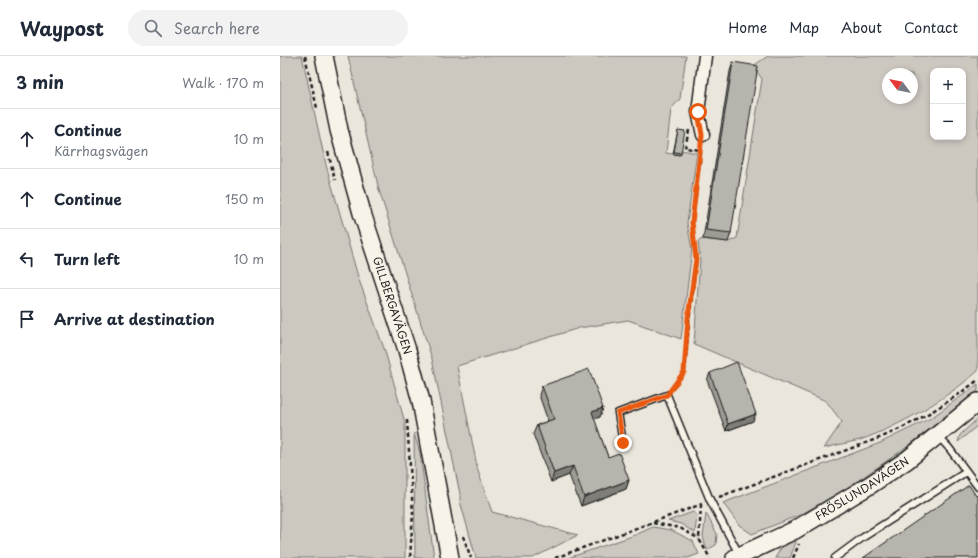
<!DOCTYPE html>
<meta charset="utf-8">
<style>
body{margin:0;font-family:"Playpen Sans",sans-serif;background:#f2f2f3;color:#1f2937}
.controls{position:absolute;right:12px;top:12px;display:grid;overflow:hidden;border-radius:8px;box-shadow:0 2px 6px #0003}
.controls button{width:36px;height:36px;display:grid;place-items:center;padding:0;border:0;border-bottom:1px solid #e0e1e3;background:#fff;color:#1f2937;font:20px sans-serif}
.compass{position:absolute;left:602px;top:12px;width:36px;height:36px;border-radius:50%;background:#fff;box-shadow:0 2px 6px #0003;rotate:302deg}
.stop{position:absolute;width:12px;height:12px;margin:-9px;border:3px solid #ea580c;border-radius:50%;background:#fff}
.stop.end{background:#ea580c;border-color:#fff;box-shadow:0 1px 4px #0008}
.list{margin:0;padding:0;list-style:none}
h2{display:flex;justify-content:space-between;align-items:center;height:52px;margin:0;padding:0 16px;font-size:17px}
h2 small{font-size:13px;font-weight:400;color:#747a83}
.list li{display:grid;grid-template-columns:26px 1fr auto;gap:12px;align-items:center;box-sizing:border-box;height:60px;padding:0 16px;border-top:1px solid #e0e1e3}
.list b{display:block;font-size:15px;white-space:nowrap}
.list p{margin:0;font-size:13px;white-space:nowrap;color:#747a83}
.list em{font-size:13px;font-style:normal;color:#747a83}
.icon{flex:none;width:22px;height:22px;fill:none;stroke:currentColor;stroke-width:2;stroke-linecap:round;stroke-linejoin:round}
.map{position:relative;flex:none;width:698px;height:502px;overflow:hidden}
header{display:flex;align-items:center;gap:24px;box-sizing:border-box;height:56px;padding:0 20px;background:#fff;border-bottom:1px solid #e0e1e3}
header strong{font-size:19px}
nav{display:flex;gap:22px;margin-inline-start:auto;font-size:14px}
.search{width:280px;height:36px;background:#f2f2f3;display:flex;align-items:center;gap:10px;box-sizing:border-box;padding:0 14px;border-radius:22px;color:#747a83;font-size:15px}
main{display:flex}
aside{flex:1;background:#fff}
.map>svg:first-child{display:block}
.green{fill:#ccc8c0;stroke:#74726e;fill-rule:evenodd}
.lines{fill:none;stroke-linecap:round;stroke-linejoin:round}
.lane-casing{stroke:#1c1c1c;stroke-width:9}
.street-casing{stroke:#1c1c1c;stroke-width:15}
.secondary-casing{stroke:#1c1c1c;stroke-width:20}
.path{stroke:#1c1c1c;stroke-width:2.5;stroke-dasharray:4 3;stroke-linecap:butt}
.lane{stroke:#f7f3e8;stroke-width:6}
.street{stroke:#f7f3e8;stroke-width:12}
.secondary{stroke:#f7f3e8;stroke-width:17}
.wall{fill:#9d9b94;stroke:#1c1c1c}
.shaded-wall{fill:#7f7e78;stroke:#1c1c1c}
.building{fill:#b6b4ac;stroke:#1c1c1c}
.route{stroke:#ea580c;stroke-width:5}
.labels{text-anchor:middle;stroke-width:4;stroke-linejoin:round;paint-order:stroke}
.street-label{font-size:11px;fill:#1c1c1c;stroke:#f7f3e8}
</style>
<header>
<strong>Waypost</strong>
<div class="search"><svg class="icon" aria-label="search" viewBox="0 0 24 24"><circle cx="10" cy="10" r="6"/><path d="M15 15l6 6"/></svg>Search here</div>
<nav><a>Home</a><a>Map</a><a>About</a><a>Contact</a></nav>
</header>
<main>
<aside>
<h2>3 min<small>Walk · 170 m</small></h2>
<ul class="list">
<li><svg class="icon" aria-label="ahead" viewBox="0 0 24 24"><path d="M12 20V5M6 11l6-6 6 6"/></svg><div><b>Continue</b><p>Kärrhagsvägen</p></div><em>10 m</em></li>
<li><svg class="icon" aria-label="ahead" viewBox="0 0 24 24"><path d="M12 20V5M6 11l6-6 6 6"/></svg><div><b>Continue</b></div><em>150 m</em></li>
<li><svg class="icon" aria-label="left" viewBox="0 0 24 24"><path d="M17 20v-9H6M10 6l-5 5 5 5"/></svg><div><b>Turn left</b></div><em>10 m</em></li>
<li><svg class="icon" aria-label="arrive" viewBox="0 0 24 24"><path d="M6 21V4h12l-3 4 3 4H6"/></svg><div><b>Arrive at destination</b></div></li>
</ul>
</aside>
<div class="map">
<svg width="698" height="502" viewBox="0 0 698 502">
<rect width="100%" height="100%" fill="#eae6dc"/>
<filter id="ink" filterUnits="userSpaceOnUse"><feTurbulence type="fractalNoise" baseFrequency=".025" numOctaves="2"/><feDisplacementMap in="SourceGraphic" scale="8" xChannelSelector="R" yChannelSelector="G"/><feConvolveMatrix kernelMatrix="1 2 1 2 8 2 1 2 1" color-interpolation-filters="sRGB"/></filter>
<g filter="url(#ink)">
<path class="green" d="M0,0H22L46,109L79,224L105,295L125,367V502H0Z
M68,0H406L400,43L391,53L386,97L400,99L401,94L417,97L407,167L412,193L401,283L348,264L299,272L177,310L198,415L212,456L298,479L253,502H196L180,445V438L152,303L99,134Z
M488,0H698V315C666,343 620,370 580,384C568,387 556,389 544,392L562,366L546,345L414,288L420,203L418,185L423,183L448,186L457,182L482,23L473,10ZM653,15H683V81H653ZM608,18H632V42H608Z
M698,328V335L627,391L566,433L522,458L472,478L459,469L443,447L600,387L651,362Z
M698,362V369L678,386L680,379Z
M134,377L140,397L154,502H135Z
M413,456L417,459L415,477L401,468L388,465Z
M426,457L437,478L436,489L427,494L423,481Z
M373,471L391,474L413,485L419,498L408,502H288L355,479Z
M516,483V486L510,502H495L501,492Z"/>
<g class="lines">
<g class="lane-casing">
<path id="lane" d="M658,380L669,392L698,431
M343,387L338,357L387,339L430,444L459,498
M555,502L582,482L686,416"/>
</g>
<g class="street-casing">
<path id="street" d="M423,79L418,56L425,0"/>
</g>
<g class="secondary-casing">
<g id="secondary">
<path id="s1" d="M44,0L59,74L82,157L127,294L141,345L170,502"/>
<path id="s2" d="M455,502L515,474L590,429L627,404L698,346"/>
</g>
</g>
<path class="path" d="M25,0L37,52
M409,74L405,92L421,94
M48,96L55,124
M392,333L404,316L405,310L409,262L416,203L412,166L421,92
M127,364L133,457L130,502
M439,441L602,381C637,366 668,347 698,324
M421,449L419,483L430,502
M373,467L400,472L419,483
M183,480L191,502
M275,502L422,448
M513,502L519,488"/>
<use href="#lane" class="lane"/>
<use href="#street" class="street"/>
<use href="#secondary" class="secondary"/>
</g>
<path class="wall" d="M453,6L451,177L448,186L423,183L450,15Z
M398,74L401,97L400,99L393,98Z
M430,317L473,365L446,375L427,324Z
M262,330L323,352L320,361L314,363L328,401L349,424L346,433L301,450L289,419L271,426L253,378L257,369L268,365L259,339Z"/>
<path class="shaded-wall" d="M323,352L320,361L308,365L312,356Z
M476,358L473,365L446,375L448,368Z
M293,410L289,419L271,426L274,417Z
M349,424L346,433L301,450L304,441Z"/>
<path class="building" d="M453,6L478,10L451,177L426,174Z
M398,74L405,75L401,97L394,96Z
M457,306L476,358L448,368L430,317Z
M309,313L323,352L312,356L328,401L339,397L349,424L304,441L293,410L274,417L257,369L274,363L262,330Z
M689,429L696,440L698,439V502H583Z"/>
</g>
<g class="lines" filter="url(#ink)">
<path class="route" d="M343,387L338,357L387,339L404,316L408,262L416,203L412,166L422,79L418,56"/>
</g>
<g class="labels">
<g class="street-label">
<text dy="4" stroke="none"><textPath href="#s1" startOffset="259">GILLBERGAVÄGEN</textPath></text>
<text dy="4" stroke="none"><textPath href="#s2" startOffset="145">FRÖSLUNDAVÄGEN</textPath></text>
</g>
</g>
</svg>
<div class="controls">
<button>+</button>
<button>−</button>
</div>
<svg class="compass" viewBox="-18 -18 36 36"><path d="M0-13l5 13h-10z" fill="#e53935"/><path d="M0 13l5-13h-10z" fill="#747a83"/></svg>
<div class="stop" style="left:418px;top:56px"></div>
<div class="stop end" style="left:343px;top:387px"></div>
</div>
</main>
